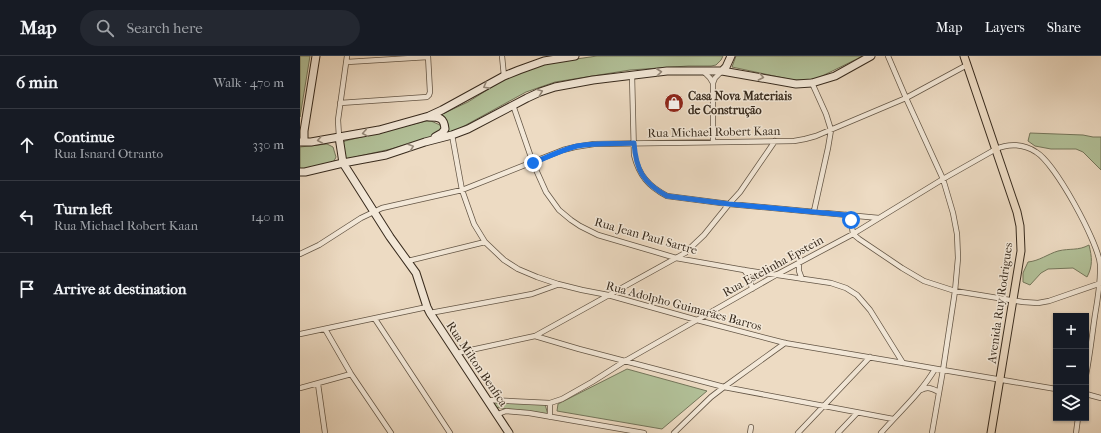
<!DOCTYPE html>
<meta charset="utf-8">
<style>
body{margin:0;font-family:"IM FELL French Canon",serif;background:#242831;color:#f1f3f6}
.controls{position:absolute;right:12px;bottom:12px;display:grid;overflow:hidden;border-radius:0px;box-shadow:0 1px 3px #0004}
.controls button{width:36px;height:36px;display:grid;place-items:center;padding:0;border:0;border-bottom:1px solid #363941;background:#171b24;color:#f1f3f6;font:20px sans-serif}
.stop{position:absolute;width:12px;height:12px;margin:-9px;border:3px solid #1a73e8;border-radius:50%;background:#fff}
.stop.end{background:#1a73e8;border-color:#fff;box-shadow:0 1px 4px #0008}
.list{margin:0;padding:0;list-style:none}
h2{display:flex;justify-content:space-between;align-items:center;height:52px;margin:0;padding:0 16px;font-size:17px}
h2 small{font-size:13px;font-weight:400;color:#9ea1a6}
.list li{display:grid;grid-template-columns:26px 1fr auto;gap:12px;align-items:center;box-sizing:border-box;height:72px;padding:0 16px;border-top:1px solid #363941}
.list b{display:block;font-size:15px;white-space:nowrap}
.list p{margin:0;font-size:13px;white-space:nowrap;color:#9ea1a6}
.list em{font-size:13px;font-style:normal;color:#9ea1a6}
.icon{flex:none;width:22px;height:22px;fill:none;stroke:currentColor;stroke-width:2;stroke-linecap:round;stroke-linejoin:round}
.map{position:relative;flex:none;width:801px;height:377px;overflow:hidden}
header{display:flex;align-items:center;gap:24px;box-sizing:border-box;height:56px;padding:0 20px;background:#171b24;border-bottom:1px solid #363941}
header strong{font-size:19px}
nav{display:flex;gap:22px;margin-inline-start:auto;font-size:14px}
.search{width:280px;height:36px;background:#242831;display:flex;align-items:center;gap:10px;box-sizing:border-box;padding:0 14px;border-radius:22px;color:#9ea1a6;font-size:15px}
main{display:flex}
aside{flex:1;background:#171b24}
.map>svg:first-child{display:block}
.green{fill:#b2c199;stroke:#74765b}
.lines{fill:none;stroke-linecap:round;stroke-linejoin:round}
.street-casing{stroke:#645646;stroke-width:6}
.secondary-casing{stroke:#372a1d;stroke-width:9}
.primary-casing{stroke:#372a1d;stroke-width:9}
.street{stroke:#f3e8d8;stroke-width:4.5}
.secondary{stroke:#f3e8d8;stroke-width:7}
.primary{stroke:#eddbc3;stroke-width:7}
.oneway{stroke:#95897a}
.route{stroke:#1a73e8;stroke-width:5}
.labels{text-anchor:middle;stroke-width:3;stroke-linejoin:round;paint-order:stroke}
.poi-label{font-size:12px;font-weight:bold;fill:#372a1d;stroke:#f3e8d8;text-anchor:start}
.street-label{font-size:12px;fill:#372a1d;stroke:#f3e8d8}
</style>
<header>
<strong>Map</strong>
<div class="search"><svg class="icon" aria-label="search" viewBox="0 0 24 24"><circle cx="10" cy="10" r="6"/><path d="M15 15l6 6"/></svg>Search here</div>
<nav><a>Map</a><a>Layers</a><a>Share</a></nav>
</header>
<main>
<aside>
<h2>6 min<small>Walk · 470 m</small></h2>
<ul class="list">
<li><svg class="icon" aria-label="ahead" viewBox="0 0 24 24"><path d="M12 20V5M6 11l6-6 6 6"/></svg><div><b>Continue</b><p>Rua Isnard Otranto</p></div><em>330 m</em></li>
<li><svg class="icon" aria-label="left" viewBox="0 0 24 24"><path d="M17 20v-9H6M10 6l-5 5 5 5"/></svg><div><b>Turn left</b><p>Rua Michael Robert Kaan</p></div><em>140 m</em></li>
<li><svg class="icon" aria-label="arrive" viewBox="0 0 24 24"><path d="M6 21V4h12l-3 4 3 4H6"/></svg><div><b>Arrive at destination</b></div></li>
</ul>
</aside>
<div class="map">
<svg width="801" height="377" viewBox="0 0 801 377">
<rect width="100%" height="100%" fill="#eddbc3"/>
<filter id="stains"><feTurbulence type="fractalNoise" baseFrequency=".005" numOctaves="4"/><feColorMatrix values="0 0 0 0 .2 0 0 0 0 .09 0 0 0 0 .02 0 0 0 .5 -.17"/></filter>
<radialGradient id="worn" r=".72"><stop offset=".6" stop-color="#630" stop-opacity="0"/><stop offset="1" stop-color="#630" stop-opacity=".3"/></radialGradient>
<path class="green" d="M0,0H10L0,61Z
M297,0H423L421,4L416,9L411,10H388L330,14L255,26L226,36L155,75L147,77C150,69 146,65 140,59L168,46L203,24L242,8Z
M436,0H563L518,22L507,24H493L432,11Z
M126,65H131L140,69L142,73L138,79L91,93L46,103L41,89L45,85Z
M730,77L783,79L793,81H801V114L783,96L776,93H751L735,90L728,85Z
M27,88L33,91L36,101L34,105L30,107L0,114V91Z
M789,189C792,201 793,210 787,221L773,212L748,213L741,217L730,229L723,226V217L728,206C739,205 748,198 758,195C770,192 778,195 789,189Z
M327,313L407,335L362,373L257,355L258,348Z
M193,345L245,348L248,359L194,351Z"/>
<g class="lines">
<g class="street-casing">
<path id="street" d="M202,0L204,20
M588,0L606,42L643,123L653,157L657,178L658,202L655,235L643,314L632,377
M47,6L128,1
M403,15L410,22L413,27
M332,19L334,99C339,119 348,130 367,140L429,148L579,162
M512,27L526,58L531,74L528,92L514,155
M40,47L127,41L129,39L130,36L128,0
M213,49L233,107L246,136L259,154L271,164L280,170L298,179L376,202L444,214L531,227L546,232L557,239L570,254L603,307
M152,79L162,134L174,168L185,186L204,204L218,213L237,221L258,228L282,234L308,239L397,264L485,287L603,307L643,314L756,333
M39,81L38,64L47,0
M413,85V27L415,22L422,15
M546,159L551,164L553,178L559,183L602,212L624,225L655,235L723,246L738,247L749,245L801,227
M0,198L19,189L61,162L82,152L162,134L263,94L275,91L294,88L494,85L505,83L516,80L606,42L667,9
M108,205L185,186
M499,207V215L502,223
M444,214L450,222L452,233
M130,257L232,238L257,229
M75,263L150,377
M25,273L51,318L91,377
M0,278L127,251
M235,280L279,293L424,331L593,363
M157,297L235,280L385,197L404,179L429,148L440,136L475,85
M18,328L25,377
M0,332L51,318
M621,334C628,330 633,333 639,336
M786,338L801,342
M187,344L250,347L262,343L292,326L325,305L476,219L553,178L643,123L696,93C709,87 724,88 736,96C755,107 798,186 800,208C801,225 798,242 795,259C792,279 790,299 786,319
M250,347V361
M198,358L206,355L229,357L344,377
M374,377L411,341L424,331L485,287
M450,377L451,371
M498,377L570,301
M538,377L557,357
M581,377C599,356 621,337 635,313
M776,377L778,362"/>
</g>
<g class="secondary-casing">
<path id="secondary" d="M422,15L426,11L431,0
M129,61C140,61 144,62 145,73L142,77L135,81
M39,81L43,107L90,181L116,217L127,251L130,257L209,377
M0,86H11L79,74L129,60L142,54L204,20L219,14L244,5L275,0
M4,86V75L16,0
M0,116H5L43,107L86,99L125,86L152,79L168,73L227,42L240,36L255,31L293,24L367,15H422L496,28L512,27L535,20L571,0"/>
</g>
<g class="primary-casing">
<path id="primary" d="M664,0L717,156L720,170L721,195L691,377"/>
</g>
<use href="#street" class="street"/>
<use href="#secondary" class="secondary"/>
<use href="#primary" class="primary"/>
</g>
<defs><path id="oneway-chevron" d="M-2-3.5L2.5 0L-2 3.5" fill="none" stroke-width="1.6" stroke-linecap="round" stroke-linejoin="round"/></defs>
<g class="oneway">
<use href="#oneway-chevron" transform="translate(359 16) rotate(-6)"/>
<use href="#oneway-chevron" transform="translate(461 21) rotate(11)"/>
<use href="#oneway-chevron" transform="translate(186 30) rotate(151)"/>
<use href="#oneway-chevron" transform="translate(240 36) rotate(-21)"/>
<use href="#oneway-chevron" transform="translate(65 77) rotate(170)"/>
<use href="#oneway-chevron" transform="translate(20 84) rotate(170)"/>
<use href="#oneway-chevron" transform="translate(111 91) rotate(-19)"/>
</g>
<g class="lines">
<path class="route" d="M233,107C247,101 262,94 277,90C296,87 315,88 334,87C336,114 343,127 367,140L429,148L546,159L551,164"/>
</g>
<defs>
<g id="shop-disc" transform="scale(1)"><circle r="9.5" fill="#8f2418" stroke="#f3e8d8"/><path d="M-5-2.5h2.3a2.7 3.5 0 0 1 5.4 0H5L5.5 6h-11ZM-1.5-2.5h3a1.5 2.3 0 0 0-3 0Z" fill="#fff"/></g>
</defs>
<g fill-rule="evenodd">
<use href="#shop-disc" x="374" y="47"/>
</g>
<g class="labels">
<g class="poi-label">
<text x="388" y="44">Casa Nova Materiais<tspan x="388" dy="14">de Construção</tspan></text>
</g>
<g class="street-label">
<text transform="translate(414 76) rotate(-1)" y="4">Rua Michael Robert Kaan</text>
<text transform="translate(346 180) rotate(16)" y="4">Rua Jean Paul Sartre</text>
<text transform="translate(473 210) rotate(-29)" y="4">Rua Estelinha Epstein</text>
<text transform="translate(700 247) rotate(-82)" y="4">Avenida Ruy Rodrigues</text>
<text transform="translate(384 250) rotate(15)" y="4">Rua Adolpho Guimarães Barros</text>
<text transform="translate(177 308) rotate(56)" y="4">Rua Milton Benfica</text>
</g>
</g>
<rect width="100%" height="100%" filter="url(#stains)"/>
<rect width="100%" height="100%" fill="url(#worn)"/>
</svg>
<div class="controls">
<button>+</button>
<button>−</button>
<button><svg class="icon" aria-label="layers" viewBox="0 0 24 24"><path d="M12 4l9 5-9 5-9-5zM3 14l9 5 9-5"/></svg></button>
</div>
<div class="stop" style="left:551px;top:164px"></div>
<div class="stop end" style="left:233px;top:107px"></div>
</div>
</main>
